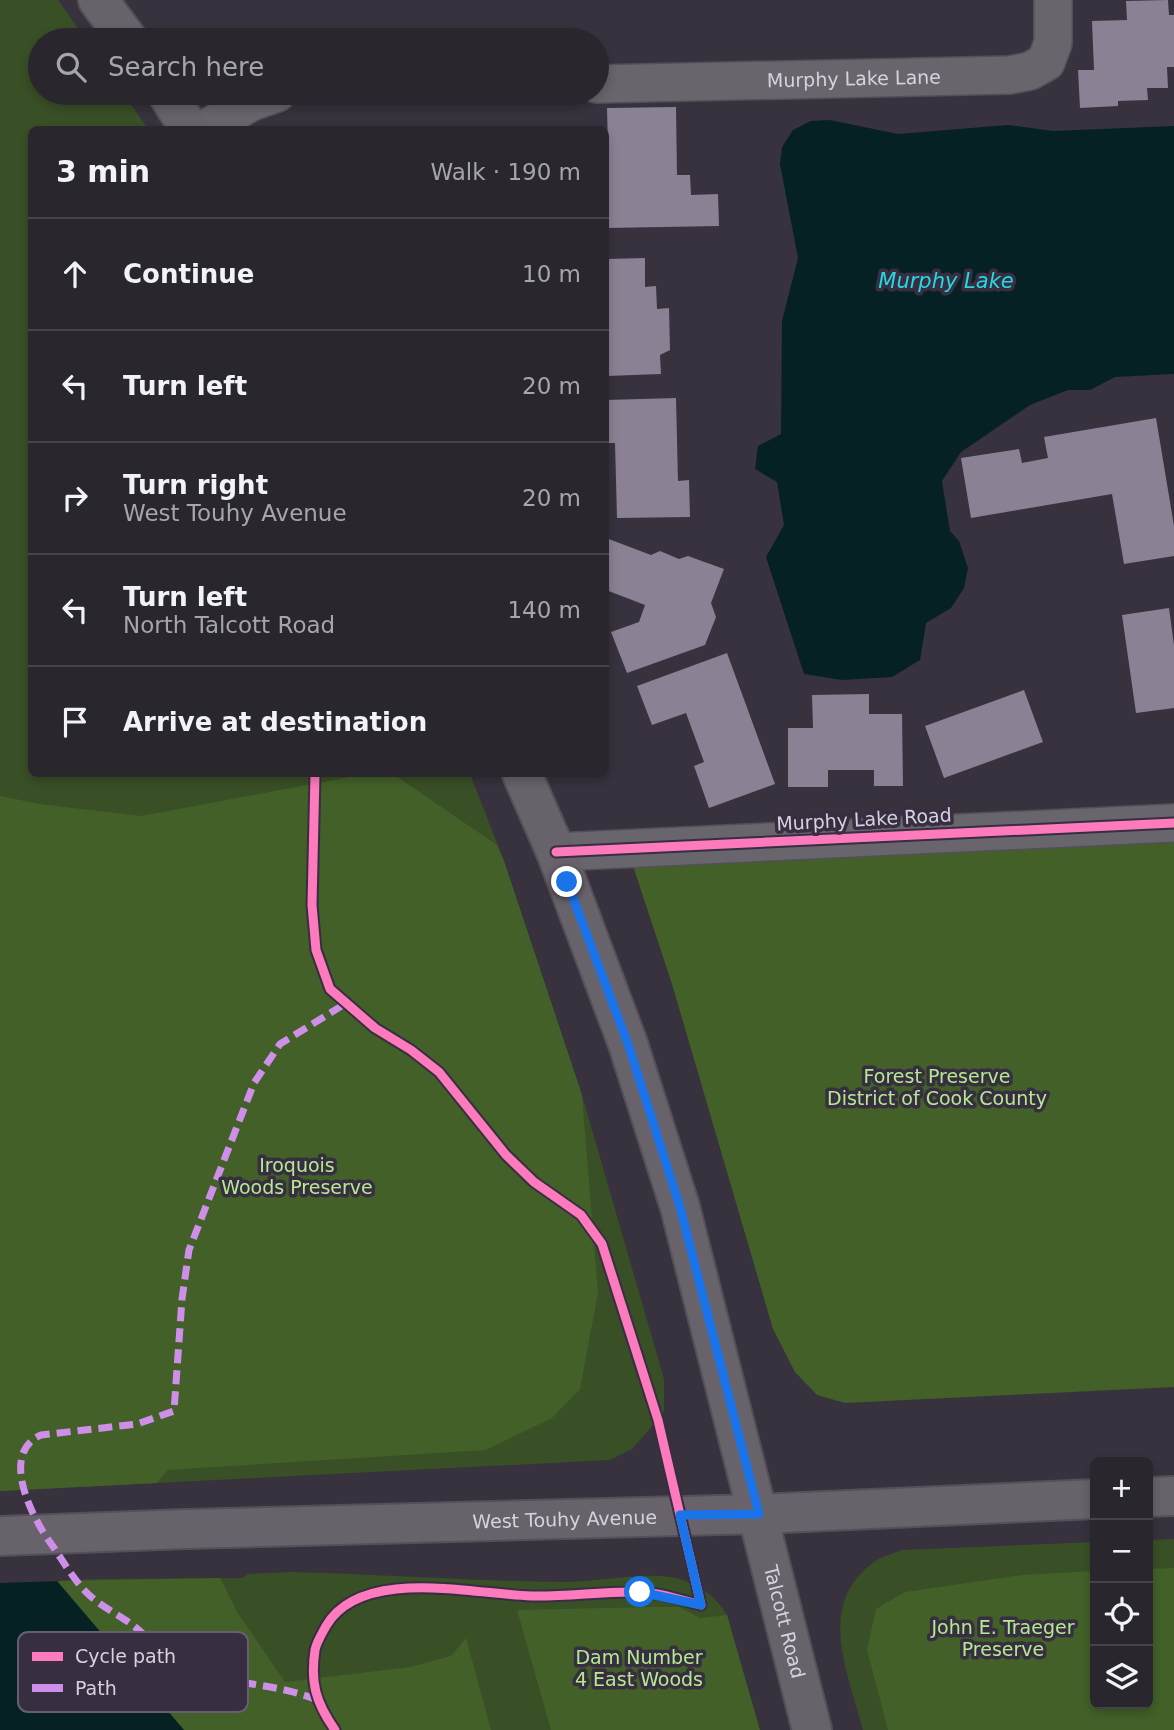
<!DOCTYPE html>
<meta charset="utf-8">
<style>
body{margin:0;font-family:"DejaVu Sans",sans-serif;background:#35323a;color:#f1f3f6}
.controls{position:absolute;right:21px;bottom:21px;display:grid;overflow:hidden;border-radius:10px;box-shadow:0 4px 10px #0003}
.controls button{width:63px;height:63px;display:grid;place-items:center;padding:0;border:0;border-bottom:2px solid #45434a;background:#29262e;color:#f1f3f6;font:35px sans-serif}
.stop{position:absolute;width:21px;height:21px;margin:-16px;border:5px solid #1a73e8;border-radius:50%;background:#fff}
.stop.end{background:#1a73e8;border-color:#fff;box-shadow:0 2px 7px #0008}
.list{margin:0;padding:0;list-style:none}
h2{display:flex;justify-content:space-between;align-items:center;height:91px;margin:0;padding:0 28px;font-size:30px}
h2 small{font-size:23px;font-weight:400;color:#a5a5aa}
.list li{display:grid;grid-template-columns:46px 1fr auto;gap:21px;align-items:center;box-sizing:border-box;height:112px;padding:0 28px;border-top:2px solid #45434a}
.list b{display:block;font-size:26px;white-space:nowrap}
.list p{margin:0;font-size:23px;white-space:nowrap;color:#a5a5aa}
.list em{font-size:23px;font-style:normal;color:#a5a5aa}
.icon{flex:none;width:38px;height:38px;fill:none;stroke:currentColor;stroke-width:2;stroke-linecap:round;stroke-linejoin:round}
.map{position:relative;flex:none;width:1174px;height:1730px;overflow:hidden}
.search{position:absolute;background:#29262e;box-shadow:0 4px 10px #0003;left:28px;top:28px;width:581px;height:77px;display:flex;align-items:center;gap:18px;box-sizing:border-box;padding:0 24px;border-radius:38px;color:#a5a5aa;font-size:26px}
.panel{position:absolute;background:#29262e;box-shadow:0 4px 10px #0003;left:28px;top:126px;width:581px;height:651px;border-radius:10px}
.map>svg:first-child{display:block}
.green{fill:#394f26}
.forest{fill:#426028}
.water{fill:#052124}
.pier{fill:#37323d}
.building{fill:#8a8194}
.lines{fill:none;stroke-linecap:round;stroke-linejoin:round}
.minor-casing{stroke:#544f58;stroke-width:40}
.secondary-casing{stroke:#544f58;stroke-width:42}
.minor{stroke:#68656d;stroke-width:37}
.secondary{stroke:#68626a;stroke-width:38}
.quiet{stroke:#ce8fe9;stroke-width:7;stroke-dasharray:14 7;stroke-linecap:butt}
.cycleway-casing{stroke:#372e41;stroke-width:13}
.cycleway{stroke:#fd7abc;stroke-width:9}
.route{stroke:#1a73e8;stroke-width:9}
.labels{text-anchor:middle;stroke-width:7;stroke-linejoin:round;paint-order:stroke}
.street-label{font-size:19px;fill:#d7d2df;stroke:#372e41}
.park-label{font-size:19px;fill:#b5e98d;stroke:#372e41}
.water-label{font-size:21px;font-style:italic;fill:#23d8e0;stroke:#372e41}
.key{fill:#372e41;stroke:#675f70;stroke-width:2}
.key-label{font-size:19px;fill:#d7d2df}
</style>
<div class="map">
<svg width="1174" height="1730" viewBox="0 0 1174 1730">
<rect width="100%" height="100%" fill="#37323d"/>
<path class="green" d="M0,0H58L86,40H40V93H123L148,129L32,130V774H470L504,861L582,1095L664,1379V1411L658,1420L632,1449L610,1460L0,1491Z
M1174,1539V1730H863C848,1672 814,1602 877,1560C884,1556 894,1553 902,1550L1095,1542V1704H1148V1540Z
M290,1572C380,1574 471,1581 561,1582C597,1583 650,1569 683,1580C702,1586 717,1598 727,1615L759,1730H0V1583L101,1579L242,1578L248,1574Z"/>
<path class="forest" d="M366,774L396,776L497,845L504,861L582,1095L598,1293L580,1389L552,1418L486,1450L168,1470L157,1483L0,1491V796L40,804L141,816Z
M1174,843V1387L845,1403L817,1395L795,1372L773,1329L672,984L630,857Z
M1174,1568V1730H888L867,1650L876,1609L905,1592L1022,1575L1095,1571V1704H1148V1569Z
M220,1578L237,1612L285,1682L410,1667L451,1656L466,1638L491,1730H184L57,1581Z
M649,1607H679L700,1618L727,1615L760,1730H551L517,1610Z"/>
<path class="water" d="M830,120L898,134L1008,125L1053,131L1174,126V374L1115,377L1090,390H1068L1030,405L961,452L942,481L950,531L959,541L968,568L964,588L951,608L926,623L920,660L892,677L842,680L804,674L766,557L784,525L777,482L755,469L758,446L781,434L782,321L798,258L780,164L782,147L793,130L811,121Z
M0,1522L57,1581L184,1730H0Z"/>
<path class="pier" d="M0,1519L3,1520L62,1581L0,1583Z"/>
<path class="building" d="M1168,0L1169,15H1174V67H1167L1168,88H1147L1148,100L1118,101V106L1080,108L1078,70H1094L1092,21L1127,20L1126,1Z
M676,107L677,175H690L691,195L718,194L719,226L606,228V189H609L607,108Z
M645,258V287L656,286L657,309L669,308L670,350L660,355L661,374L606,376V259Z
M676,398L678,481L689,480L690,517L617,518L615,443H606V400Z
M1156,418L1174,526V556L1124,564L1112,494L971,518L961,458L1019,449L1022,463L1048,458L1044,437Z
M606,538L651,555L660,551L679,559L688,556L724,569L711,603L716,617L705,645L627,673L611,632L639,622L645,605L606,590Z
M1169,608L1174,645V708L1136,713L1122,615Z
M727,653L775,784L709,808L694,766L704,762L686,713L652,725L637,686Z
M1024,690L1043,742L944,778L925,726Z
M869,694V714H902L903,786H874V770H828V787H788V728H813L812,695Z"/>
<g class="lines">
<g class="minor-casing">
<g id="minor">
<path id="s1" d="M597,84L1010,75L1030,71L1046,62L1053,43V0"/>
<path d="M204,130L251,102L277,93"/>
<path d="M556,852L1174,823"/>
</g>
</g>
<g class="secondary-casing">
<g id="secondary">
<path d="M98,0L128,40"/>
<path d="M167,93L190,130"/>
<path id="s2" d="M522,774L556,852L628,1044L680,1207L812,1730"/>
<path d="M1148,1497L1174,1496"/>
<path id="s3" d="M0,1536L186,1529L759,1514L1095,1499"/>
</g>
</g>
<use href="#minor" class="minor"/>
<use href="#secondary" class="secondary"/>
<path class="quiet" d="M317,1700C270,1680 213,1686 168,1661C157,1656 152,1642 143,1634C127,1618 103,1609 87,1593C73,1579 63,1561 52,1545C30,1515 0,1453 41,1435L137,1424L174,1411L182,1299L189,1250L254,1083L280,1044L348,1002"/>
<g class="cycleway-casing">
<path id="cycleway" d="M315,774L312,905L316,950L330,989L375,1028L411,1050L439,1072L506,1155L534,1182L581,1215L602,1244L658,1420L701,1605C681,1600 659,1592 638,1592C603,1591 567,1597 531,1596C473,1594 361,1566 326,1626C322,1634 317,1641 315,1650C310,1683 316,1703 335,1730
M556,852L1174,823"/>
</g>
<use href="#cycleway" class="cycleway"/>
</g>
<g class="lines">
<path class="route" d="M567,882L628,1044L680,1207L759,1514L680,1515L701,1605L640,1592"/>
</g>
<g class="labels">
<g class="street-label">
<text dy="7" stroke="none"><textPath href="#s1" startOffset="257">Murphy Lake Lane</textPath></text>
<text transform="translate(864 819) rotate(-3)" y="7">Murphy Lake Road</text>
<text dy="7" stroke="none"><textPath href="#s3" startOffset="565">West Touhy Avenue</textPath></text>
<text dy="7" stroke="none"><textPath href="#s2" startOffset="889">Talcott Road</textPath></text>
</g>
<g class="park-label">
<text x="937" y="1083">Forest Preserve<tspan x="937" dy="22">District of Cook County</tspan></text>
<text x="297" y="1172">Iroquois<tspan x="297" dy="22">Woods Preserve</tspan></text>
<text x="1003" y="1634">John E. Traeger<tspan x="1003" dy="22">Preserve</tspan></text>
<text x="639" y="1664">Dam Number<tspan x="639" dy="22">4 East Woods</tspan></text>
</g>
<g class="water-label">
<text x="946" y="288">Murphy Lake</text>
</g>
</g>
<rect x="18" y="1632" width="230" height="80" rx="10" class="key"/>
<rect x="32" y="1652" width="31" height="9" fill="#fd7abc"/>
<rect x="32" y="1684" width="31" height="8" fill="#ce8fe9"/>
<g class="key-label">
<text x="75" y="1663">Cycle path</text>
<text x="75" y="1695">Path</text>
</g>
</svg>
<div class="controls">
<button>+</button>
<button>−</button>
<button><svg class="icon" aria-label="locate" viewBox="0 0 24 24"><circle cx="12" cy="12" r="6"/><path d="M12 2v4M12 18v4M2 12h4M18 12h4"/></svg></button>
<button><svg class="icon" aria-label="layers" viewBox="0 0 24 24"><path d="M12 4l9 5-9 5-9-5zM3 14l9 5 9-5"/></svg></button>
</div>
<div class="stop" style="left:640px;top:1592px"></div>
<div class="stop end" style="left:567px;top:882px"></div>
<div class="search"><svg class="icon" aria-label="search" viewBox="0 0 24 24"><circle cx="10" cy="10" r="6"/><path d="M15 15l6 6"/></svg>Search here</div>
<section class="panel">
<h2>3 min<small>Walk · 190 m</small></h2>
<ul class="list">
<li><svg class="icon" aria-label="ahead" viewBox="0 0 24 24"><path d="M12 20V5M6 11l6-6 6 6"/></svg><div><b>Continue</b></div><em>10 m</em></li>
<li><svg class="icon" aria-label="left" viewBox="0 0 24 24"><path d="M17 20v-9H6M10 6l-5 5 5 5"/></svg><div><b>Turn left</b></div><em>20 m</em></li>
<li><svg class="icon" aria-label="right" viewBox="0 0 24 24"><path d="M7 20v-9h11M14 6l5 5-5 5"/></svg><div><b>Turn right</b><p>West Touhy Avenue</p></div><em>20 m</em></li>
<li><svg class="icon" aria-label="left" viewBox="0 0 24 24"><path d="M17 20v-9H6M10 6l-5 5 5 5"/></svg><div><b>Turn left</b><p>North Talcott Road</p></div><em>140 m</em></li>
<li><svg class="icon" aria-label="arrive" viewBox="0 0 24 24"><path d="M6 21V4h12l-3 4 3 4H6"/></svg><div><b>Arrive at destination</b></div></li>
</ul>
</section>
</div>
